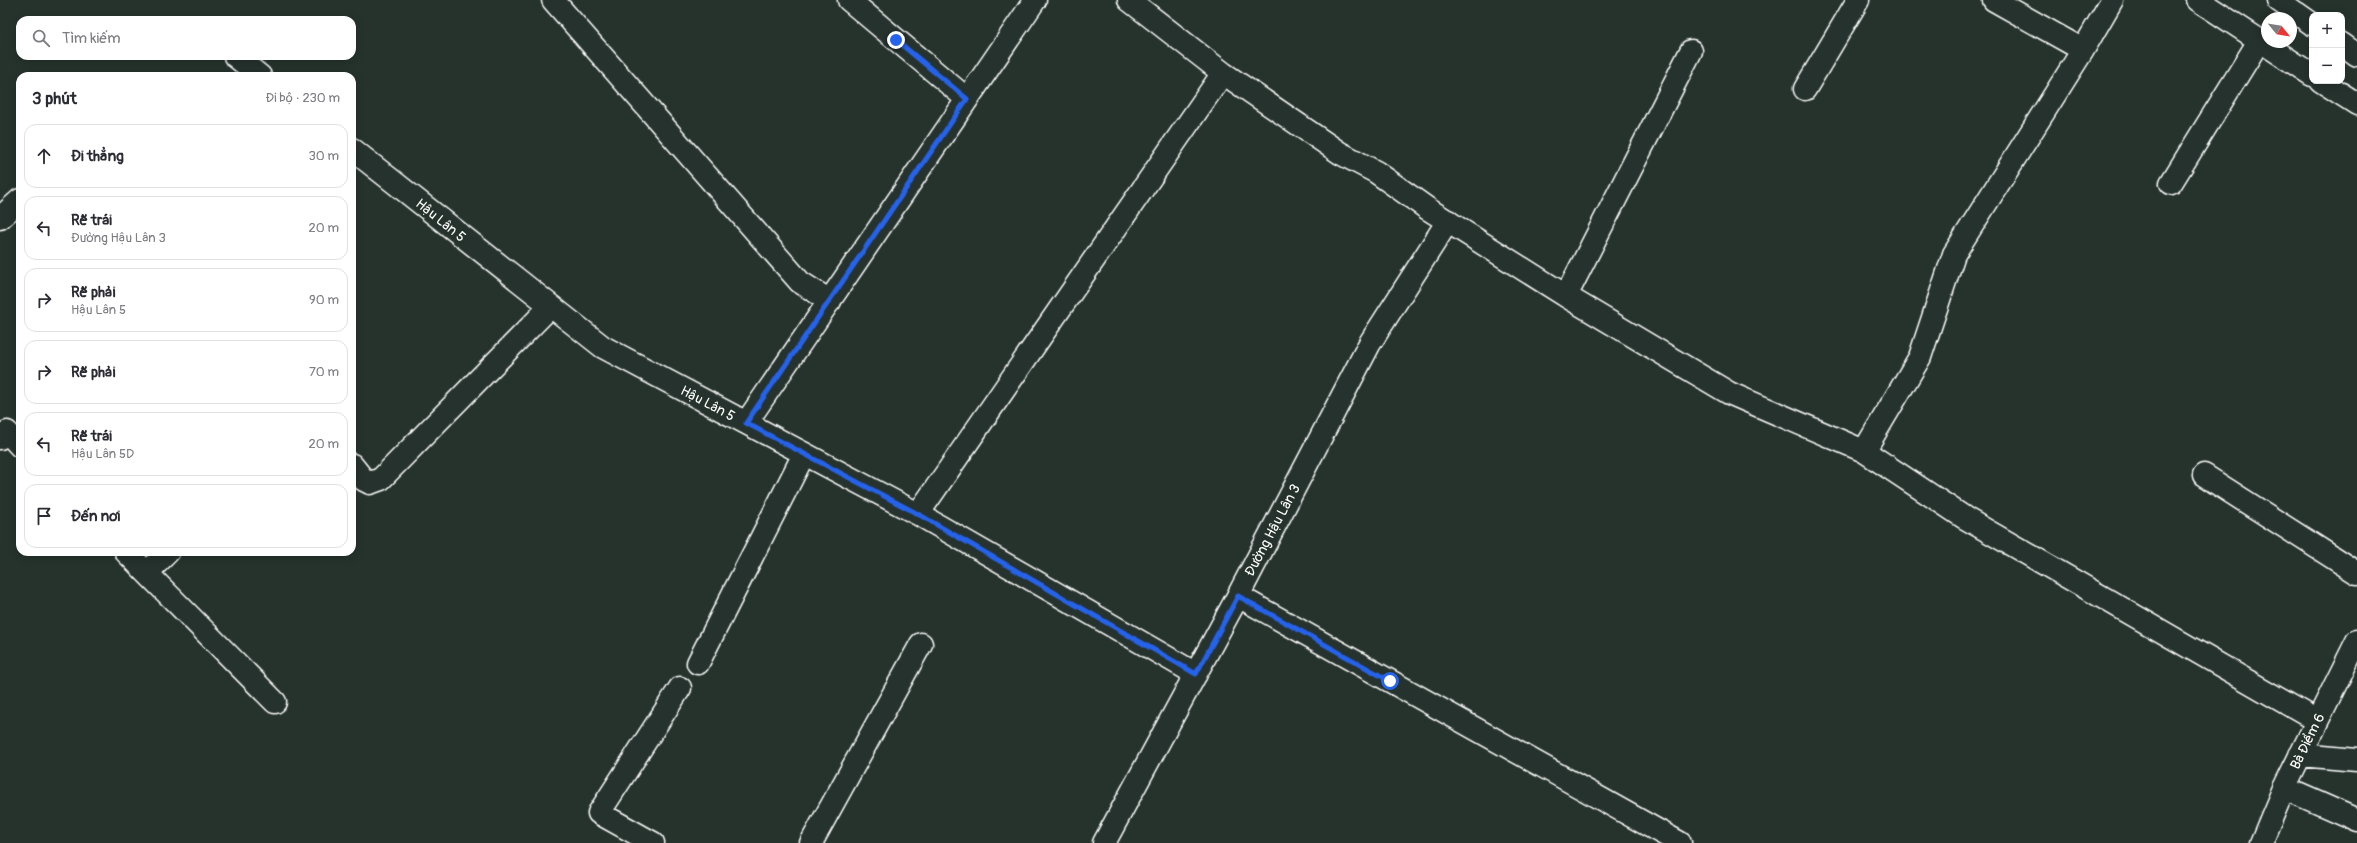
<!DOCTYPE html>
<html lang="vi">
<meta charset="utf-8">
<style>
body{margin:0;font-family:Pangolin,sans-serif;background:#f2f2f3;color:#2b2b33}
.controls{position:absolute;right:12px;top:12px;display:grid;overflow:hidden;border-radius:8px;box-shadow:0 2px 10px #0003}
.controls button{width:36px;height:36px;display:grid;place-items:center;padding:0;border:0;border-bottom:1px solid #e1e1e2;background:#fff;color:#2b2b33;font:20px sans-serif}
.compass{position:absolute;left:2261px;top:12px;width:36px;height:36px;border-radius:50%;background:#fff;box-shadow:0 2px 10px #0003;rotate:120deg}
.stop{position:absolute;width:12px;height:12px;margin:-9px;border:3px solid #2563eb;border-radius:50%;background:#fff}
.stop.end{background:#2563eb;border-color:#fff;box-shadow:0 1px 4px #0008}
.list{margin:0;padding:0;list-style:none}
h2{display:flex;justify-content:space-between;align-items:center;height:52px;margin:0;padding:0 16px;font-size:17px}
h2 small{font-size:13px;font-weight:400;color:#7c7c81}
.list li{display:grid;grid-template-columns:26px 1fr auto;gap:12px;align-items:center;box-sizing:border-box;height:64px;margin:0 8px 8px;padding:0 8px;border:1px solid #e1e1e2;border-radius:12px}
.list b{display:block;font-size:15px;white-space:nowrap}
.list p{margin:0;font-size:13px;white-space:nowrap;color:#7c7c81}
.list em{font-size:13px;font-style:normal;color:#7c7c81}
.icon{flex:none;width:22px;height:22px;fill:none;stroke:currentColor;stroke-width:2;stroke-linecap:round;stroke-linejoin:round}
.map{position:relative;flex:none;width:2357px;height:843px;overflow:hidden}
.search{position:absolute;background:#fff;box-shadow:0 2px 10px #0003;left:16px;top:16px;width:340px;height:44px;display:flex;align-items:center;gap:10px;box-sizing:border-box;padding:0 14px;border-radius:12px;color:#7c7c81;font-size:15px}
.panel{position:absolute;background:#fff;box-shadow:0 2px 10px #0003;left:16px;top:72px;width:340px;height:484px;border-radius:12px}
.map>svg:first-child{display:block}
.lines{fill:none;stroke-linecap:round;stroke-linejoin:round}
.minor-casing{stroke:#fff;stroke-width:25}
.minor{stroke:#26332d;stroke-width:22}
.route{stroke:#2563eb;stroke-width:5}
.labels{text-anchor:middle;stroke-width:4;stroke-linejoin:round;paint-order:stroke}
.street-label{font-size:14px;fill:#fff;stroke:#26332d}
</style>
<div class="map">
<svg width="2357" height="843" viewBox="0 0 2357 843">
<rect width="100%" height="100%" fill="#26332d"/>
<filter id="ink" filterUnits="userSpaceOnUse"><feTurbulence type="fractalNoise" baseFrequency=".025" numOctaves="2"/><feDisplacementMap in="SourceGraphic" scale="8" xChannelSelector="R" yChannelSelector="G"/><feConvolveMatrix kernelMatrix="1 2 1 2 8 2 1 2 1" color-interpolation-filters="sRGB"/></filter>
<g filter="url(#ink)">
<g class="lines">
<g class="minor-casing">
<path id="minor" d="M553,0L800,282L830,301
M849,0L967,99
M1129,0L1223,73L1340,153L1376,172L1428,209L1566,296L1729,393L1864,451L1965,518L2317,721
M1994,0L2083,50
M2198,0L2312,75
M2278,0L2312,24
M2342,44L2357,55
M235,56L260,76
M2321,81L2357,104
M1805,89L1858,0
M352,149L603,347L918,514L1196,674
M2171,183L2259,41
M0,218L20,200
M1566,296L1691,51
M746,423L1035,0
M0,438L7,432L20,446
M1864,451L1920,357L1954,254L2083,50L2112,0
M352,465L364,480L370,483L381,479L550,307
M2204,475L2357,573
M918,514L1223,73
M126,552L275,702
M147,573L168,552
M1238,596L1680,843
M698,663L804,454
M2300,755L2357,760
M2284,788L2357,820
M653,843L599,813L680,688
M811,843L921,644
M1104,843L1238,596L1370,343L1448,221
M2261,843L2284,788L2357,641"/>
</g>
<use href="#minor" class="minor"/>
</g>
</g>
<g class="lines" filter="url(#ink)">
<path class="route" d="M896,40L967,99L746,423L918,514L1196,674L1238,596L1390,681"/>
</g>
<g class="labels">
<g class="street-label">
<text transform="translate(441 220) rotate(39)" y="5">Hậu Lân 5</text>
<text transform="translate(708 403) rotate(28)" y="5">Hậu Lân 5</text>
<text transform="translate(1272 530) rotate(-62)" y="5">Đường Hậu Lân 3</text>
<text transform="translate(2307 741) rotate(-64)" y="5">Bà Điểm 6</text>
</g>
</g>
</svg>
<div class="controls">
<button>+</button>
<button>−</button>
</div>
<svg class="compass" viewBox="-18 -18 36 36"><path d="M0-13l5 13h-10z" fill="#e53935"/><path d="M0 13l5-13h-10z" fill="#7c7c81"/></svg>
<div class="stop" style="left:1390px;top:681px"></div>
<div class="stop end" style="left:896px;top:40px"></div>
<div class="search"><svg class="icon" aria-label="search" viewBox="0 0 24 24"><circle cx="10" cy="10" r="6"/><path d="M15 15l6 6"/></svg>Tìm kiếm</div>
<section class="panel">
<h2>3 phút<small>Đi bộ · 230 m</small></h2>
<ul class="list">
<li><svg class="icon" aria-label="ahead" viewBox="0 0 24 24"><path d="M12 20V5M6 11l6-6 6 6"/></svg><div><b>Đi thẳng</b></div><em>30 m</em></li>
<li><svg class="icon" aria-label="left" viewBox="0 0 24 24"><path d="M17 20v-9H6M10 6l-5 5 5 5"/></svg><div><b>Rẽ trái</b><p>Đường Hậu Lân 3</p></div><em>20 m</em></li>
<li><svg class="icon" aria-label="right" viewBox="0 0 24 24"><path d="M7 20v-9h11M14 6l5 5-5 5"/></svg><div><b>Rẽ phải</b><p>Hậu Lân 5</p></div><em>90 m</em></li>
<li><svg class="icon" aria-label="right" viewBox="0 0 24 24"><path d="M7 20v-9h11M14 6l5 5-5 5"/></svg><div><b>Rẽ phải</b></div><em>70 m</em></li>
<li><svg class="icon" aria-label="left" viewBox="0 0 24 24"><path d="M17 20v-9H6M10 6l-5 5 5 5"/></svg><div><b>Rẽ trái</b><p>Hậu Lân 5D</p></div><em>20 m</em></li>
<li><svg class="icon" aria-label="arrive" viewBox="0 0 24 24"><path d="M6 21V4h12l-3 4 3 4H6"/></svg><div><b>Đến nơi</b></div></li>
</ul>
</section>
</div>
